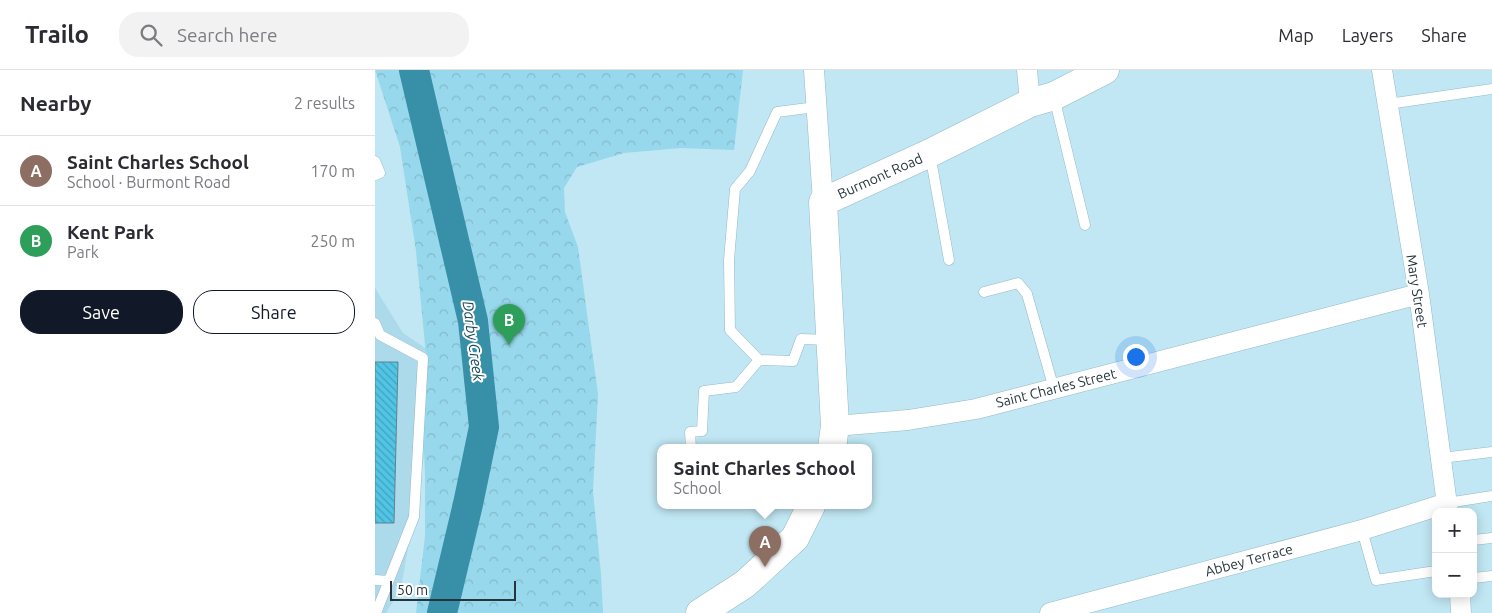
<!DOCTYPE html>
<meta charset="utf-8">
<style>
body{margin:0;font-family:Ubuntu,sans-serif;background:#f2f2f3;color:#2b2b33}
.controls{position:absolute;right:15px;bottom:15px;display:grid;overflow:hidden;border-radius:10px;box-shadow:0 2px 12px #0003}
.controls button{width:45px;height:45px;display:grid;place-items:center;padding:0;border:0;border-bottom:1px solid #e1e1e2;background:#fff;color:#2b2b33;font:25px sans-serif}
.scale{position:absolute;left:15px;bottom:12px;width:126px;box-sizing:border-box;padding-left:5px;border:2px solid #26353a;border-top:0;font-size:14px;line-height:18px;white-space:nowrap;color:#26353a;-webkit-text-stroke:4px #fff;paint-order:stroke}
.you{position:absolute;left:760px;top:286px;width:18px;height:18px;margin:-12px;border:4px solid #fff;border-radius:50%;background:#1a73e8;box-shadow:0 0 0 8px #1a73e833}
.badge{display:grid;place-items:center;width:32px;height:32px;border-radius:50%;background:#111827;color:#fff;font-size:16px;font-weight:700}
.pin{position:absolute;translate:-50% -41px;filter:drop-shadow(0 1px 2px #0008)}
.pin::after{content:'';position:absolute;top:26px;width:18px;height:15px;background:inherit;clip-path:polygon(0 0,100% 0,50% 100%)}
.popup{position:absolute;left:282px;top:374px;width:215px;height:65px;box-sizing:border-box;display:grid;place-content:center;border-radius:10px;background:#fff;filter:drop-shadow(0 1px 4px #0005);font-size:16px;white-space:nowrap;color:#7c7c81}
.popup b{font-size:19px;color:#2b2b33}
.popup::after{content:'';position:absolute;left:50%;top:100%;margin-left:-10px;border:10px solid transparent;border-top-color:#fff}
.list{margin:0;padding:0;list-style:none}
h2{display:flex;justify-content:space-between;align-items:center;height:65px;margin:0;padding:0 20px;font-size:21px}
h2 small{font-size:16px;font-weight:400;color:#7c7c81}
.list li{display:grid;grid-template-columns:32px 1fr auto;gap:15px;align-items:center;box-sizing:border-box;height:70px;padding:0 20px;border-top:1px solid #e1e1e2}
.list b{display:block;font-size:19px;white-space:nowrap}
.list p{margin:0;font-size:16px;white-space:nowrap;color:#7c7c81}
.list em{font-size:16px;font-style:normal;color:#7c7c81}
.actions{display:flex;gap:10px;padding:15px 20px}
.actions a{flex:1;padding:11px 0;border:1px solid #111827;border-radius:20px;text-align:center;font-size:18px;color:#111827}
.actions .main{background:#111827;color:#fff}
.icon{flex:none;width:28px;height:28px;fill:none;stroke:currentColor;stroke-width:2;stroke-linecap:round;stroke-linejoin:round}
.map{position:relative;flex:none;width:1117px;height:543px;overflow:hidden}
header{display:flex;align-items:center;gap:30px;box-sizing:border-box;height:70px;padding:0 25px;background:#fff;border-bottom:1px solid #e1e1e2}
header strong{font-size:24px}
nav{display:flex;gap:28px;margin-inline-start:auto;font-size:18px}
.search{width:350px;height:45px;background:#f2f2f3;display:flex;align-items:center;gap:12px;box-sizing:border-box;padding:0 18px;border-radius:20px;color:#7c7c81;font-size:19px}
main{display:flex}
aside{flex:1;background:#fff}
.map>svg:first-child{display:block}
.built{fill:#acdaea}
.park{fill:url(#park-crowns)}
.lines{fill:none;stroke-linecap:round;stroke-linejoin:round}
.river{stroke:#378fa8;stroke-width:30}
.building{fill:url(#building-back-hatch);stroke:#5f828e}
.lane-casing{stroke:#93b9c5;stroke-width:11}
.street-casing{stroke:#93b9c5;stroke-width:21}
.secondary-casing{stroke:#93b9c5;stroke-width:29}
.lane{stroke:#fff;stroke-width:10}
.street{stroke:#fff;stroke-width:20}
.secondary{stroke:#fff;stroke-width:28}
.labels{text-anchor:middle;stroke-width:4;stroke-linejoin:round;paint-order:stroke}
.street-label{font-size:14px;fill:#26353a;stroke:#fff}
.water-label{font-size:15px;font-style:italic;fill:#1b4c5a;stroke:#fff}
</style>
<header>
<strong>Trailo</strong>
<div class="search"><svg class="icon" aria-label="search" viewBox="0 0 24 24"><circle cx="10" cy="10" r="6"/><path d="M15 15l6 6"/></svg>Search here</div>
<nav><a>Map</a><a>Layers</a><a>Share</a></nav>
</header>
<main>
<aside>
<h2>Nearby<small>2 results</small></h2>
<ul class="list">
<li><span class="badge" style="background:#8d6e63">A</span><div><b>Saint Charles School</b><p>School · Burmont Road</p></div><em>170 m</em></li>
<li><span class="badge" style="background:#2e9e5b">B</span><div><b>Kent Park</b><p>Park</p></div><em>250 m</em></li>
</ul>
<div class="actions"><a class="main">Save</a><a>Share</a></div>
</aside>
<div class="map">
<svg width="1117" height="543" viewBox="0 0 1117 543">
<defs>
<pattern id="park-crowns" width="20" height="18" patternUnits="userSpaceOnUse" patternTransform="scale(1.25)"><rect width="20" height="18" fill="#98d8ec"/><path d="M2 6a3 3 0 1 1 6 0M12 15a3 3 0 1 1 6 0" fill="none" stroke="#83bacb"/></pattern>
<pattern id="building-back-hatch" width="6" height="6" patternUnits="userSpaceOnUse" patternTransform="scale(1.25)"><rect width="6" height="6" fill="#51c5e6"/><path d="M-1 5l2 2M0 0l6 6M5-1l2 2" fill="none" stroke="#43a1bb"/></pattern>
</defs>
<rect width="100%" height="100%" fill="#c0e7f3"/>
<path class="built" d="M0,218L28,263L66,289L26,518L11,543H0Z"/>
<path class="park" d="M0,0H368L359,80L306,78L249,83L202,97L189,118L190,142L203,177L223,324L218,421L226,504L228,543H41L50,466V406L48,355L52,296L41,181L25,77Z"/>
<g class="lines">
<path class="river" d="M39,0L98,251L109,357L93,434L67,543"/>
</g>
<path class="building" d="M0,292H23L19,453H0Z"/>
<g class="lines">
<g class="lane-casing">
<path id="lane" d="M679,27L710,155
M1013,34L1117,19
M441,37L402,42L375,101L360,119L354,190L355,260L384,290L418,291L426,269L455,270
M555,84L574,190
M0,91L5,103L0,105
M609,222L643,213L652,224L679,319
M0,253L5,265L48,288L39,447L1,543
M316,378L315,362L327,361L329,321L361,317L384,290
M1066,388L1117,382
M1072,433L1117,426
M987,460L1001,510L1061,501
M1098,470L1117,468
M1098,508L1117,506
M0,510L13,511"/>
</g>
<g class="street-casing">
<path id="street" d="M439,0L448,132
M652,0L655,33
M1007,0L1044,224L1073,442
M460,356L533,350L601,339L1044,224
M1085,524L1086,543
M675,543L987,460L1072,433"/>
</g>
<g class="secondary-casing">
<path id="secondary" d="M457,378L460,356L448,132L555,83L655,33L679,26L730,0
M325,543L370,514L420,468L436,436"/>
</g>
<use href="#lane" class="lane"/>
<use href="#street" class="street"/>
<use href="#secondary" class="secondary"/>
</g>
<g class="labels">
<g class="street-label">
<text transform="translate(505 106) rotate(-24)" y="5">Burmont Road</text>
<text transform="translate(1042 221) rotate(81)" y="5">Mary Street</text>
<text transform="translate(681 318) rotate(-14)" y="5">Saint Charles Street</text>
<text transform="translate(874 490) rotate(-15)" y="5">Abbey Terrace</text>
</g>
<g class="water-label">
<text transform="translate(98 271) rotate(82)" y="5">Darby Creek</text>
</g>
</g>
</svg>
<div class="controls">
<button>+</button>
<button>−</button>
</div>
<div class="scale">50 m</div>
<div class="you"></div>
<div class="pin badge" style="left:390px;top:497px;background:#8d6e63">A</div>
<div class="popup"><b>Saint Charles School</b>School</div>
<div class="pin badge" style="left:134px;top:275px;background:#2e9e5b">B</div>
</div>
</main>
